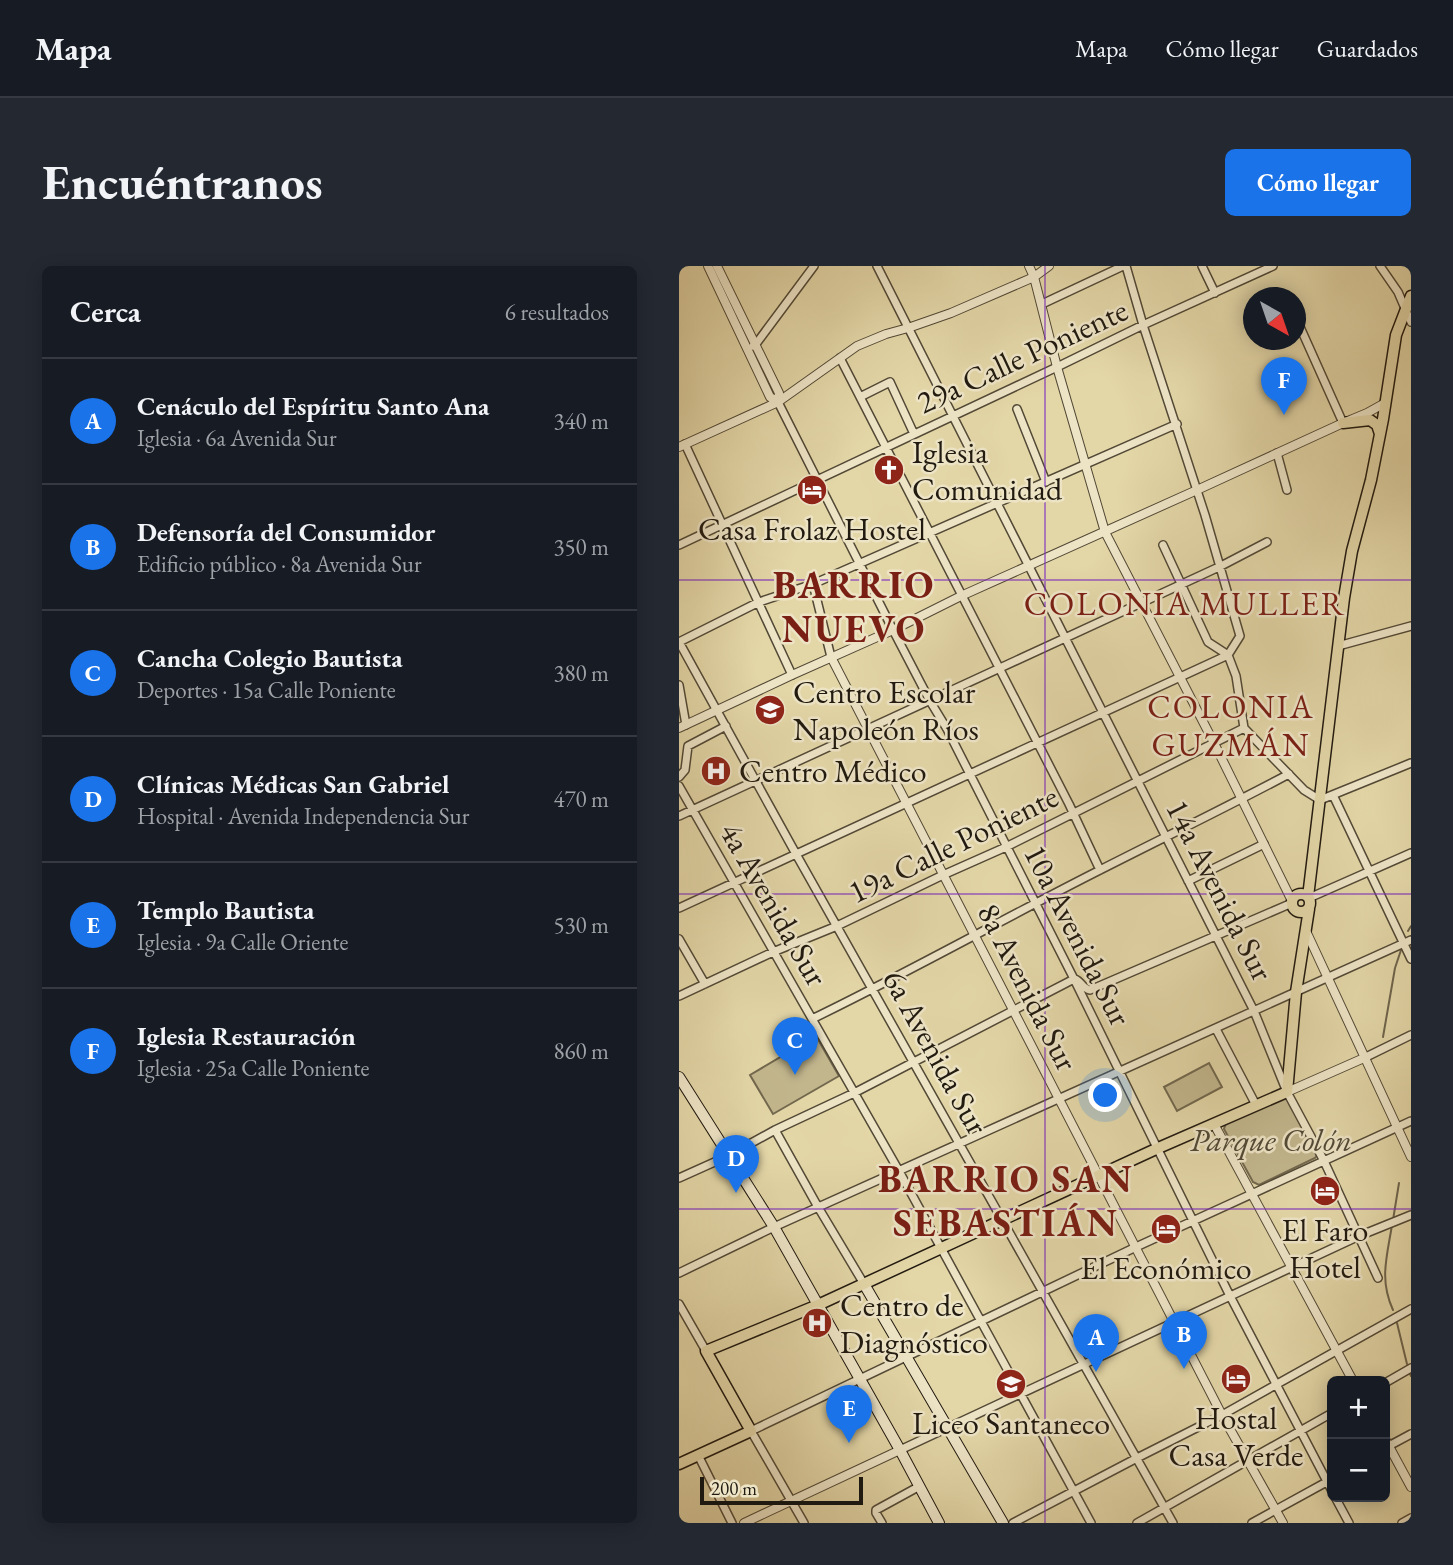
<!DOCTYPE html>
<html lang="es">
<meta charset="utf-8">
<style>
body{margin:0;font-family:"EB Garamond",serif;background:#242831;color:#f1f3f6}
.controls{position:absolute;right:21px;bottom:21px;display:grid;overflow:hidden;border-radius:10px;box-shadow:0 4px 18px #0003}
.controls button{width:63px;height:63px;display:grid;place-items:center;padding:0;border:0;border-bottom:2px solid #363941;background:#171b24;color:#f1f3f6;font:35px sans-serif}
.compass{position:absolute;left:564px;top:21px;width:63px;height:63px;border-radius:50%;background:#171b24;box-shadow:0 4px 18px #0003;rotate:140deg}
.scale{position:absolute;left:21px;bottom:18px;width:163px;box-sizing:border-box;padding-left:7px;border:4px solid #211a10;border-top:0;font-size:19px;line-height:24px;white-space:nowrap;color:#211a10;-webkit-text-stroke:5px #ede4c6;paint-order:stroke}
.you{position:absolute;left:427px;top:830px;width:24px;height:24px;margin:-18px;border:5px solid #fff;border-radius:50%;background:#1a73e8;box-shadow:0 0 0 10px #1a73e833}
.badge{display:grid;place-items:center;width:46px;height:46px;border-radius:50%;background:#1a73e8;color:#fff;font-size:23px;font-weight:700}
.pin{position:absolute;translate:-50% -58px;filter:drop-shadow(0 2px 4px #0008)}
.pin::after{content:'';position:absolute;top:37px;width:24px;height:21px;background:inherit;clip-path:polygon(0 0,100% 0,50% 100%)}
.list{margin:0;padding:0;list-style:none}
h2{display:flex;justify-content:space-between;align-items:center;height:91px;margin:0;padding:0 28px;font-size:30px}
h2 small{font-size:23px;font-weight:400;color:#9ea1a6}
.list li{display:grid;grid-template-columns:46px 1fr auto;gap:21px;align-items:center;box-sizing:border-box;height:126px;padding:0 28px;border-top:2px solid #363941}
.list b{display:block;font-size:26px;white-space:nowrap}
.list p{margin:0;font-size:23px;white-space:nowrap;color:#9ea1a6}
.list em{font-size:23px;font-style:normal;color:#9ea1a6}
.map{position:relative;flex:none;width:732px;height:1257px;overflow:hidden;border-radius:10px}
header{display:flex;align-items:center;gap:42px;box-sizing:border-box;height:98px;padding:0 35px;background:#171b24;border-bottom:2px solid #363941}
header strong{font-size:33px}
nav{display:flex;gap:38px;margin-inline-start:auto;font-size:24px}
.intro{display:flex;align-items:center;justify-content:space-between;box-sizing:border-box;height:168px;padding:0 42px}
h1{margin:0;font-size:49px}
.button{padding:18px 32px;border-radius:10px;background:#1a73e8;color:#fff;font-size:24px;font-weight:700}
main{display:flex;gap:42px;padding:0 42px}
aside{flex:1;background:#171b24;border-radius:10px;box-shadow:0 4px 18px #0003}
.map>svg:first-child{display:block}
.green{fill:#c2b68d;stroke:#72684e;stroke-width:2}
.lines{fill:none;stroke-linecap:round;stroke-linejoin:round}
.stream{stroke:#6e644c;stroke-width:2}
.minor-casing{stroke:#524936;stroke-width:10}
.tertiary-casing{stroke:#524936;stroke-width:10}
.secondary-casing{stroke:#211a10;stroke-width:12}
.primary-casing{stroke:#211a10;stroke-width:13}
.minor{stroke:#ede4c6;stroke-width:7}
.tertiary{stroke:#ede4c6;stroke-width:8}
.secondary{stroke:#ede4c6;stroke-width:10}
.primary{stroke:#e3d6a7;stroke-width:10}
.grid{fill:none;stroke:#7b2cbf;stroke-width:2;stroke-opacity:0.55}
.labels{text-anchor:middle;stroke-width:5;stroke-linejoin:round;paint-order:stroke}
.street-label{font-size:32px;fill:#211a10;stroke:#ede4c6}
.poi-label{font-size:32px;fill:#211a10;stroke:#ede4c6}
.park-label{font-size:32px;font-style:italic;fill:#514936;stroke:#ede4c6}
.neighbourhood-label{font-size:33px;letter-spacing:2px;fill:#7a1f14;stroke:#ede4c6}
.district-label{font-size:38px;font-weight:bold;letter-spacing:2px;fill:#7a1f14;stroke:#ede4c6}
</style>
<header>
<strong>Mapa</strong>
<nav><a>Mapa</a><a>Cómo llegar</a><a>Guardados</a></nav>
</header>
<div class="intro"><h1>Encuéntranos</h1><a class="button">Cómo llegar</a></div>
<main>
<aside>
<h2>Cerca<small>6 resultados</small></h2>
<ul class="list">
<li><span class="badge">A</span><div><b>Cenáculo del Espíritu Santo Ana</b><p>Iglesia · 6a Avenida Sur</p></div><em>340 m</em></li>
<li><span class="badge">B</span><div><b>Defensoría del Consumidor</b><p>Edificio público · 8a Avenida Sur</p></div><em>350 m</em></li>
<li><span class="badge">C</span><div><b>Cancha Colegio Bautista</b><p>Deportes · 15a Calle Poniente</p></div><em>380 m</em></li>
<li><span class="badge">D</span><div><b>Clínicas Médicas San Gabriel</b><p>Hospital · Avenida Independencia Sur</p></div><em>470 m</em></li>
<li><span class="badge">E</span><div><b>Templo Bautista</b><p>Iglesia · 9a Calle Oriente</p></div><em>530 m</em></li>
<li><span class="badge">F</span><div><b>Iglesia Restauración</b><p>Iglesia · 25a Calle Poniente</p></div><em>860 m</em></li>
</ul>
</aside>
<div class="map">
<svg width="732" height="1257" viewBox="0 0 732 1257">
<rect width="100%" height="100%" fill="#e3d6a7"/>
<filter id="stains"><feTurbulence type="fractalNoise" baseFrequency=".00286" numOctaves="4"/><feColorMatrix values="0 0 0 0 .2 0 0 0 0 .09 0 0 0 0 .02 0 0 0 .5 -.17"/></filter>
<radialGradient id="worn" r=".72"><stop offset=".6" stop-color="#630" stop-opacity="0"/><stop offset="1" stop-color="#630" stop-opacity=".3"/></radialGradient>
<path class="green" d="M137,770L160,810L94,848L71,809Z
M530,797L543,821L498,845L485,821Z
M606,828L639,888L636,892L580,919L574,916L545,863L548,854Z"/>
<g class="lines">
<path class="stream" d="M729,665L732,660
M704,771L716,702L722,684
M714,954L720,917
M713,959C708,991 700,1013 714,1044
M718,1057L728,1098
M731,1108L732,1110"/>
<g class="minor-casing">
<path id="minor" d="M198,0L575,745L608,826L645,895L699,1012
M447,0L464,59L526,249L561,370L549,389
M523,0L536,27
M701,0L719,26L732,56
M363,38L444,0
M617,52L664,157
M74,80L77,78L135,0
M161,92L390,538L421,604
M181,131L211,116L235,168
M99,136L214,364L251,435L268,463L394,711L551,1030L653,1225
M338,143L367,216
M6,178L113,409
M598,187L608,224
M0,279L378,101L464,59L594,0
M484,279L529,376L549,389
M134,318L152,391
M0,376L117,588L494,1257
M0,376L80,336L134,318L498,158
M659,380L732,360
M549,389L557,410L565,462L625,524L641,534L732,497
M0,419L7,459
M0,511L6,504L9,480L47,460
M0,520L220,905L412,1257
M654,529L732,693
M0,550L462,337L542,300L588,276
M509,615L585,578
M630,632L732,587
M0,642L549,389
M0,673L26,718
M396,713C402,715 404,723 411,724L613,637
M0,730L94,686L158,660L264,609L327,581L565,462
M133,753C230,706 324,653 421,604C484,572 548,541 610,508
M537,763L577,839
M685,792L732,769
M96,864L139,941L185,1018
M0,912L49,890L96,864L175,827L395,713
M0,1007L95,961L732,674
M0,1038L27,1085
M706,1117L732,1102
M706,1182L732,1168
M221,1184L680,970L732,949
M19,1189L53,1257
M656,1231L670,1257
M125,1257L72,1165L457,981L732,855
M203,1257L197,1247V1244L239,1221
M334,1257L458,1192L543,1149L732,1043
M458,1257L653,1147
M573,1257L653,1213
M723,1257L732,1252"/>
</g>
<g class="tertiary-casing">
<path id="tertiary" d="M29,0L91,131L99,136
M38,0L100,127L99,136
M350,0L355,11L378,101L426,266L535,477L613,635
M0,181L99,136L178,80L207,68L229,62L272,47L355,11L370,0
M152,391L543,1149L604,1257
M0,462L113,409L214,364L282,330L518,224L664,157L688,147L706,137
M627,665L732,891
M608,826L685,792
M535,858L674,1115
M706,1173L732,1221
M65,1257L221,1184"/>
</g>
<g class="secondary-casing">
<path id="secondary" d="M0,811L95,961L221,1184L260,1257
M185,1018L324,1257"/>
</g>
<g class="primary-casing">
<path id="primary" d="M664,157L691,154L698,159L701,168
M613 637a9 9 0 1 1 18 0a9 9 0 1 1-18 0Z
M629,631L665,332L673,285L692,214L704,153L717,69L732,30
M0,1198L72,1165L27,1085L139,1039L477,883L608,826L617,726L630,643"/>
</g>
<use href="#minor" class="minor"/>
<use href="#tertiary" class="tertiary"/>
<use href="#secondary" class="secondary"/>
<use href="#primary" class="primary"/>
</g>
<path class="grid" d="M366,0V1257M0,314H732M0,628H732M0,943H732"/>
<defs>
<g id="church-disc" transform="scale(1.575)"><circle r="9.5" fill="#8f2418" stroke="#ede4c6"/><path d="M-1.2-6h2.4v3.5h3.3v2.4h-3.3V6h-2.4V-.1h-3.3v-2.4h3.3Z" fill="#fff"/></g>
<g id="hotel-disc" transform="scale(1.575)"><circle r="9.5" fill="#8f2418" stroke="#ede4c6"/><path d="M-6-4.5h1.5V1H6V5H4.5V3h-9V5H-6ZM-4 0a1.8 1.8 0 1 1 3.6 0ZM.5 0V-2.5h3Q6-2.5 6 0Z" fill="#fff"/></g>
<g id="school-disc" transform="scale(1.575)"><circle r="9.5" fill="#8f2418" stroke="#ede4c6"/><path d="M0-5L7-2L0 1L-7-2ZM-4 1L0 2.5L4 1V4Q0 6-4 4Z" fill="#fff"/></g>
<g id="hospital-disc" transform="scale(1.575)"><circle r="9.5" fill="#8f2418" stroke="#ede4c6"/><path d="M-5-5h3v3.5h4V-5h3V5h-3V1.5h-4V5h-3Z" fill="#fff"/></g>
</defs>
<g fill-rule="evenodd">
<use href="#church-disc" x="210" y="204"/>
<use href="#hotel-disc" x="133" y="224"/>
<use href="#school-disc" x="91" y="444"/>
<use href="#hospital-disc" x="37" y="505"/>
<use href="#hotel-disc" x="646" y="925"/>
<use href="#hotel-disc" x="487" y="963"/>
<use href="#hospital-disc" x="138" y="1057"/>
<use href="#hotel-disc" x="557" y="1113"/>
<use href="#school-disc" x="332" y="1118"/>
</g>
<g class="labels">
<g class="street-label">
<text transform="translate(343 90) rotate(-25)" y="11">29a Calle Poniente</text>
<text transform="translate(274 578) rotate(-26)" y="11">19a Calle Poniente</text>
<text transform="translate(541 624) rotate(63)" y="11">14a Avenida Sur</text>
<text transform="translate(95 638) rotate(60)" y="11">4a Avenida Sur</text>
<text transform="translate(399 669) rotate(63)" y="11">10a Avenida Sur</text>
<text transform="translate(349 721) rotate(63)" y="11">8a Avenida Sur</text>
<text transform="translate(257 786) rotate(61)" y="11">6a Avenida Sur</text>
</g>
<g class="poi-label">
<text x="233" y="197" text-anchor="start">Iglesia<tspan x="233" dy="37">Comunidad</tspan></text>
<text x="133" y="274">Casa Frolaz Hostel</text>
<text x="114" y="437" text-anchor="start">Centro Escolar<tspan x="114" dy="37">Napoleón Ríos</tspan></text>
<text x="60" y="516" text-anchor="start">Centro Médico</text>
<text x="646" y="975">El Faro<tspan x="646" dy="37">Hotel</tspan></text>
<text x="487" y="1013">El Económico</text>
<text x="161" y="1050" text-anchor="start">Centro de<tspan x="161" dy="37">Diagnóstico</tspan></text>
<text x="557" y="1163">Hostal<tspan x="557" dy="37">Casa Verde</tspan></text>
<text x="332" y="1168">Liceo Santaneco</text>
</g>
<g class="park-label">
<text x="592" y="885">Parque Colón</text>
</g>
<g class="neighbourhood-label">
<text x="506" y="349">COLONIA MULLER</text>
<text x="552" y="452">COLONIA<tspan x="552" dy="38">GUZMÁN</tspan></text>
</g>
<g class="district-label">
<text x="175" y="332">BARRIO<tspan x="175" dy="44">NUEVO</tspan></text>
<text x="327" y="926">BARRIO SAN<tspan x="327" dy="44">SEBASTIÁN</tspan></text>
</g>
</g>
<rect width="100%" height="100%" filter="url(#stains)"/>
<rect width="100%" height="100%" fill="url(#worn)"/>
</svg>
<div class="controls">
<button>+</button>
<button>−</button>
</div>
<svg class="compass" viewBox="-18 -18 36 36"><path d="M0-13l5 13h-10z" fill="#e53935"/><path d="M0 13l5-13h-10z" fill="#9ea1a6"/></svg>
<div class="scale">200 m</div>
<div class="you"></div>
<div class="pin badge" style="left:417px;top:1106px">A</div>
<div class="pin badge" style="left:505px;top:1103px">B</div>
<div class="pin badge" style="left:116px;top:809px">C</div>
<div class="pin badge" style="left:57px;top:927px">D</div>
<div class="pin badge" style="left:170px;top:1177px">E</div>
<div class="pin badge" style="left:605px;top:149px">F</div>
</div>
</main>
